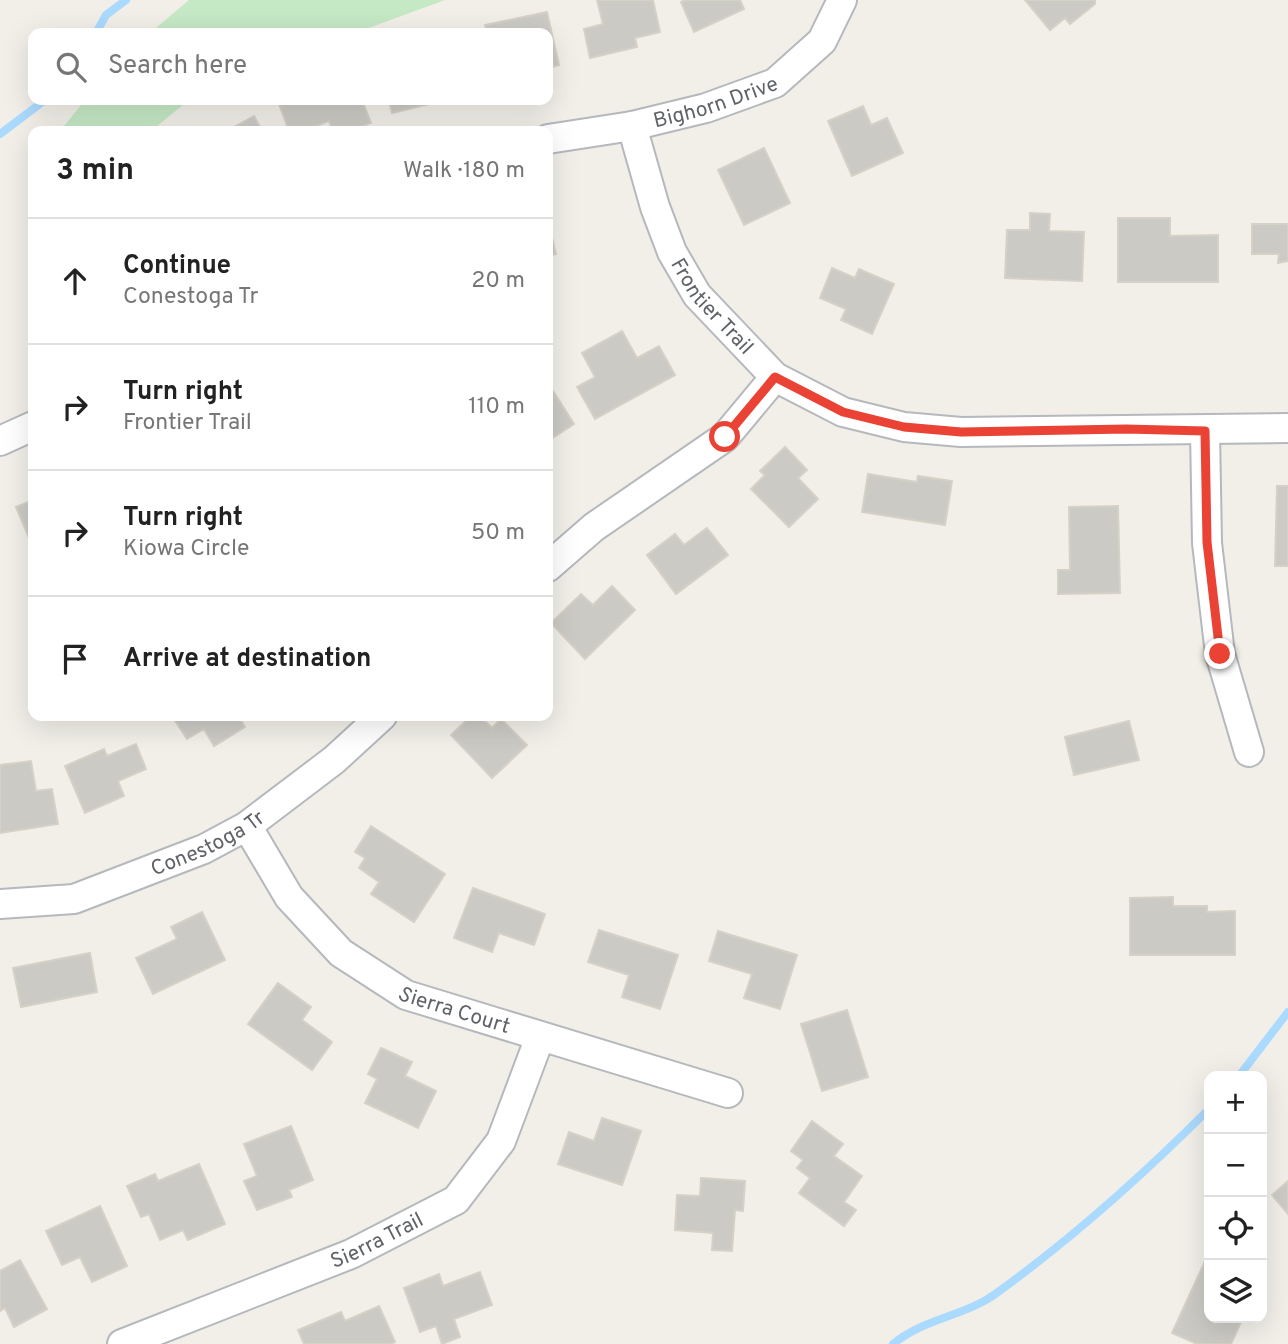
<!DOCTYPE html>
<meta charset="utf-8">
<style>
body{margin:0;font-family:Overpass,sans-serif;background:#f6f6f6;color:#222}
.controls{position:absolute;right:21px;bottom:21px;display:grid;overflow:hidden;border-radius:14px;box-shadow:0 7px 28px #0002}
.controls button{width:63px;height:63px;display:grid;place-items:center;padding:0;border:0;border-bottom:2px solid #e0e0e0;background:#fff;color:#222;font:35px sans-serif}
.stop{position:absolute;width:21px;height:21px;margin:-16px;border:5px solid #ea4335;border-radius:50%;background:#fff}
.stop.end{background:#ea4335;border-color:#fff;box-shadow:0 2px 7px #0008}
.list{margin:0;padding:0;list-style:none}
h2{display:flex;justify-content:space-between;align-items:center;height:91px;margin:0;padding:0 28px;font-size:30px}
h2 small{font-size:23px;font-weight:400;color:#767676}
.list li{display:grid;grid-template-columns:46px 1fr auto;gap:21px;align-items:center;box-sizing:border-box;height:126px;padding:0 28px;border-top:2px solid #e0e0e0}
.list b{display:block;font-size:26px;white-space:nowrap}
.list p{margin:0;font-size:23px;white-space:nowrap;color:#767676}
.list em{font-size:23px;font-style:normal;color:#767676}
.icon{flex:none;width:38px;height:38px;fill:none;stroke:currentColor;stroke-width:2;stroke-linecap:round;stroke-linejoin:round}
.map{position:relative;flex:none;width:1288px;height:1344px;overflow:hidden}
.search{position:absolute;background:#fff;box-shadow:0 7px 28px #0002;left:28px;top:28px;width:525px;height:77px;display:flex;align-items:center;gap:18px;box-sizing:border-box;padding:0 24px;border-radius:14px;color:#767676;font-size:26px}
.panel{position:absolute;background:#fff;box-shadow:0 7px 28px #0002;left:28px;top:126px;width:525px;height:595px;border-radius:14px}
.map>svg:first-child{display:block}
.green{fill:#c5e8c5}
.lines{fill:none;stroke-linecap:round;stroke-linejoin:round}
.stream{stroke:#aadaff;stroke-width:8}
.building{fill:#cccac5;stroke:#d6d1c6;stroke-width:2}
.street-casing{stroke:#b5b8bc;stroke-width:32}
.street{stroke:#fff;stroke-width:28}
.route{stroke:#ea4335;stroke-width:9}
.labels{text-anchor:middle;stroke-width:7;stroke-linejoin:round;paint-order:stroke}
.street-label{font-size:21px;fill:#5f6368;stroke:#fff}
</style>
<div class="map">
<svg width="1288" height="1344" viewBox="0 0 1288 1344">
<rect width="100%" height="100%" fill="#f1efe8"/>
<path class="green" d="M189,0H445L355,33H150Z
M85,100H189L151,131H60Z"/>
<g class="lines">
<path class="stream" d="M96,33L106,15L126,0
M0,134L45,100
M1239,1076L1288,1012
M893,1344C924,1318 967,1316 998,1292C1074,1237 1143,1175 1209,1109"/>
</g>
<path class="building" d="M597,0H653L660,32L635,38L637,47L590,58L584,29L603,24Z
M685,0H740L744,9L694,32L681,2Z
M1025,0H1095V4L1070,24L1065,18L1050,30Z
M547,12L559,65L548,68V33H487L485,25Z
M362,100L371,123L348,131H333L329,121L302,131H289L278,101Z
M389,100H428L429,104L392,113Z
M863,106L871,125L887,118L903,153L852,176L828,121Z
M254,116L262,131H227Z
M764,148L790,203L744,225L718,170Z
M1030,213L1050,214L1049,231L1084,232L1082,281L1005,278L1007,230H1030Z
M1118,218H1170V236L1218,235V282H1118Z
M548,221L556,254L548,256Z
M1252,224H1288V261L1278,263L1279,254H1252Z
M832,268L855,278L859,269L894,284L872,334L841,320L846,309L820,298Z
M622,331L637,358L659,346L675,375L595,419L577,387L595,377L582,353Z
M553,391L574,424L548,441V394Z
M785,447L807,470L798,478L818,499L789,527L751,489L765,475L760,471Z
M868,474L917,482L918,476L952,481L945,525L862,512Z
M1277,486H1288V566H1275Z
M33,500V547L16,507Z
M1118,506L1120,593L1058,594V570H1070L1069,507Z
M707,528L728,555L676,594L647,555L675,534L684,545Z
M612,586L635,610L585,659L551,623L581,594L593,605Z
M172,716H238L245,727L214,746L204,729L187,739Z
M471,716H480L492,728L501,719L527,745L492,778L451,735Z
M1129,721L1139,760L1074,775L1065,737Z
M136,744L146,769L118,781L124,796L85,813L65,766L104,749L107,756Z
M31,761L36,791L52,789L58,824L0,833V765Z
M371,826L445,874L414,922L371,894L379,882L359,868L365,858L355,852Z
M473,888L545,914L534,945L499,933L492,952L454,938Z
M1173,897V906H1207V912L1235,911V955H1130V898Z
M202,912L225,960L153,994L136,958L177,939L171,927Z
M599,930L678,955L660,1009L622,997L629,975L588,962Z
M718,931L797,955L780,1009L744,998L752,974L709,961Z
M90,953L97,992L21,1007L13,968Z
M278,983L311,1007L302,1020L332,1042L312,1070L248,1024Z
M847,1010L868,1077L822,1091L801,1024Z
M381,1048L412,1062L405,1076L436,1091L418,1128L365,1103L377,1079L368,1074Z
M602,1118L641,1131L622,1185L558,1164L569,1132L594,1141Z
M812,1121L843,1144L834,1156L862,1176L844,1202L856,1210L844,1226L799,1193L810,1178L797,1168L803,1160L791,1151Z
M291,1126L313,1180L289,1190L292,1197L257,1210L244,1181L257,1176L244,1144Z
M199,1164L225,1224L188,1240L183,1230L160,1240L149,1214L141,1217L127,1186L155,1174L158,1181Z
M701,1178L745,1181L743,1211L735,1210L732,1251L712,1250L713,1233L675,1230L677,1195L700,1196Z
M1288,1181V1214L1272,1195Z
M100,1206L127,1266L92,1282L80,1257L62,1265L46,1231Z
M1206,1259L1209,1260V1318H1233L1241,1322L1231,1344H1197L1172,1333Z
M20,1260L47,1309L14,1327L5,1308L0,1311V1271Z
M480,1272L492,1305L454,1319L460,1337L442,1344L436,1326L420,1332L404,1288L439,1274L443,1286Z
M379,1306L395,1342L390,1344H304L298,1330L341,1312L345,1321Z"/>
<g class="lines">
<g class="street-casing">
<g id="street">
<path id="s1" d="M632,126L655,207L672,252L697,295L775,377L843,412L904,427L961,432L1288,428"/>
<path id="s2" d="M548,139L632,126L706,108L775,83L822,41L842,0"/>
<path d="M1205,431L1207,543L1220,654L1249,752"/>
<path d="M0,441L33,426"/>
<path d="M548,567L594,527L725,437L775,377"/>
<path id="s3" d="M247,826L289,897L341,953L406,995L728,1093"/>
<path id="s4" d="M0,904L74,899L204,849L247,826L334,760L382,716"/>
<path id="s5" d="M122,1344L351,1254L456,1200L501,1141L540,1037"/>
</g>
</g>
<use href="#street" class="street"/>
</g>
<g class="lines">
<path class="route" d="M725,437L775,377L843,412L904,427L961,432L1126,429L1205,431L1207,542L1220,654"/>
</g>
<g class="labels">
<g class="street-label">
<text dy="7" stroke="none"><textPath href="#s2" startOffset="172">Bighorn Drive</textPath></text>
<text dy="7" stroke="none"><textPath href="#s1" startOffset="200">Frontier Trail</textPath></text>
<text dy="7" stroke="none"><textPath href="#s4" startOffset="219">Conestoga Tr</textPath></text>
<text dy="7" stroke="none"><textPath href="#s3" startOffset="287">Sierra Court</textPath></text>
<text dy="7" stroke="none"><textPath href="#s5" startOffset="275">Sierra Trail</textPath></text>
</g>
</g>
</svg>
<div class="controls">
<button>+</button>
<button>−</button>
<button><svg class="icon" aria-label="locate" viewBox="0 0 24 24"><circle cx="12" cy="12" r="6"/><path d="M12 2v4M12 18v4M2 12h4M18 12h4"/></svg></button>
<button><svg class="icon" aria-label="layers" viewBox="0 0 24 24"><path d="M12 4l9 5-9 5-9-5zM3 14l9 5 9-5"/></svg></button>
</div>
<div class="stop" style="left:725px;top:437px"></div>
<div class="stop end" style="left:1220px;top:654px"></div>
<div class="search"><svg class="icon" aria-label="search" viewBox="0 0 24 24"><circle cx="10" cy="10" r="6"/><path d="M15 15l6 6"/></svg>Search here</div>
<section class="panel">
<h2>3 min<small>Walk · 180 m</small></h2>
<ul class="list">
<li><svg class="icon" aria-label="ahead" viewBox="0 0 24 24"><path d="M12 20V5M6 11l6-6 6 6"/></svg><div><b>Continue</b><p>Conestoga Tr</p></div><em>20 m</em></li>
<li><svg class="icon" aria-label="right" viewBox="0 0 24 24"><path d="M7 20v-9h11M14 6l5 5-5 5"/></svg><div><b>Turn right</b><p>Frontier Trail</p></div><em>110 m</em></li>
<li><svg class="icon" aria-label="right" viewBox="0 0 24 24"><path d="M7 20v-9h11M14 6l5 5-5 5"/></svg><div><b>Turn right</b><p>Kiowa Circle</p></div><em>50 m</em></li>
<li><svg class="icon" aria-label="arrive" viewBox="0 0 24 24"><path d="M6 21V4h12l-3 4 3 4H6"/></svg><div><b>Arrive at destination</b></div></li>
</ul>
</section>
</div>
